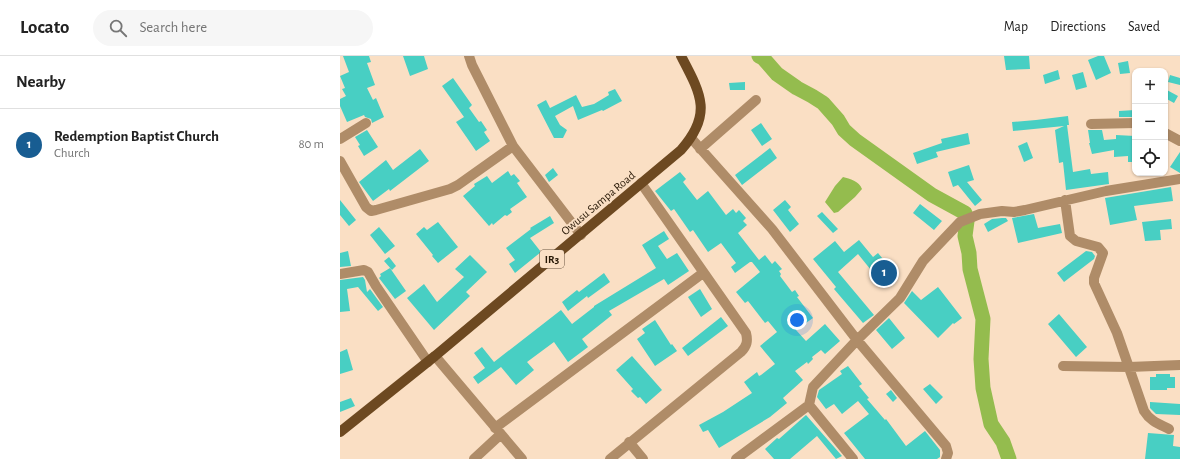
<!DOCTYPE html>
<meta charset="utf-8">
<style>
body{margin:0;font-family:"Alegreya Sans",sans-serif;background:#f6f6f6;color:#222}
.controls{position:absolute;right:12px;top:12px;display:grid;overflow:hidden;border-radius:8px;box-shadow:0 1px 3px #0004}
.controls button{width:36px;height:36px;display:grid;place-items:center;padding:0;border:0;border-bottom:1px solid #e0e0e0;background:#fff;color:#222;font:20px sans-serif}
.you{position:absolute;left:457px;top:264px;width:14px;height:14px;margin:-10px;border:3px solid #fff;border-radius:50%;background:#1a73e8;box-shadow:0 0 0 6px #1a73e833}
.badge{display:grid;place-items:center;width:26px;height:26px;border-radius:50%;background:#185d92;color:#fff;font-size:13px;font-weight:700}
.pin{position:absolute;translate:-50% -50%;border:2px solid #fff;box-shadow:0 1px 4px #0006}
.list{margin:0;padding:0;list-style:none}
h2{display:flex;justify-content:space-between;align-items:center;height:52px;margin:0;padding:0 16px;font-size:17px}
h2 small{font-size:13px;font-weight:400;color:#767676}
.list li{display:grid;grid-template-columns:26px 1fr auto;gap:12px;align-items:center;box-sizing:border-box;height:72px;padding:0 16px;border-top:1px solid #e0e0e0}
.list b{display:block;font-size:15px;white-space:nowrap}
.list p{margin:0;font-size:13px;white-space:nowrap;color:#767676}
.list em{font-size:13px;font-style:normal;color:#767676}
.icon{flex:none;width:22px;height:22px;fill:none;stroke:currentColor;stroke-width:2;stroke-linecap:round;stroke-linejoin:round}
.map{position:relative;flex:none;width:840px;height:403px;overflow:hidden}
header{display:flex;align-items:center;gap:24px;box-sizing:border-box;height:56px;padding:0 20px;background:#fff;border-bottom:1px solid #e0e0e0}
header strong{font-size:19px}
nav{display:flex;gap:22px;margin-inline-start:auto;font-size:14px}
.search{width:280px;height:36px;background:#f6f6f6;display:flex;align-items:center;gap:10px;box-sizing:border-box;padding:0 14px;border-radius:22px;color:#767676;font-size:15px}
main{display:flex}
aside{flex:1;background:#fff}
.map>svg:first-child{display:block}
.water{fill:#94bc4e}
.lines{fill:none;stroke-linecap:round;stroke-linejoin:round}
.river{stroke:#94bc4e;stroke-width:15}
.building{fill:#48cfc3}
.minor{stroke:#af8c68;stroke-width:10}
.primary{stroke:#6d4921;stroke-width:10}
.labels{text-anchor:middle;stroke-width:3.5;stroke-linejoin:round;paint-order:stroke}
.shield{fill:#fadfc4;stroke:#66533e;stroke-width:1}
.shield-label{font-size:11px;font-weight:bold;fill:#261705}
.street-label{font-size:12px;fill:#261705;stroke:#fadfc4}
</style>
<header>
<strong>Locato</strong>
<div class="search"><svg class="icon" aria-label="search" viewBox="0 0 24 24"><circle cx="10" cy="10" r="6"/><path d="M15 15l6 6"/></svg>Search here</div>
<nav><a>Map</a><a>Directions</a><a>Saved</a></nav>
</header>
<main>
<aside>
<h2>Nearby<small></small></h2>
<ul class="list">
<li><span class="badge">1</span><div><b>Redemption Baptist Church</b><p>Church</p></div><em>80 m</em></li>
</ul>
</aside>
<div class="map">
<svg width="840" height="403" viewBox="0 0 840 403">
<rect width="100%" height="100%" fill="#fadfc4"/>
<path class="water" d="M503,121C510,123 519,125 522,133L515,141L498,156L494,157L485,146L495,130Z"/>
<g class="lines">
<path class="river" d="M419,0L423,2L437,18L457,32L472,40L483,47L498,64L504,74L515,84L592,139L625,157
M627,165L625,180L629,197L630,213L643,263L641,303L643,332L651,368L663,386L669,403"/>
</g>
<path class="building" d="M3,0H29L31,6L27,7L35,29L27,32L33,44L36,42L44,61L32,67L31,63L25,61L24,59L7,66L0,50V43L6,40L2,33L5,32L0,20L9,16Z
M63,0H84L88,13L70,20Z
M664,0H689L690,13L666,14Z
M758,0H764L771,17L756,24L748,4Z
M788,5L790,17L780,18L778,7Z
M718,14L720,23L705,28L703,19Z
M743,16L747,31L736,34L732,19Z
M830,19L840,22V29L828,26Z
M113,22L132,49L129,52L139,66L141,65L147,74L144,76L150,85L136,95L116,66L124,61L102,30Z
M405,26V34H390L389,27Z
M275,33L282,45L263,55L262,54L238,64L233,50L215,60L220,69L227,74L223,82H214L197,49L206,44L210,52L236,39L242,51L254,48L269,39L268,36Z
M825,33L838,40L834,47L825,42Z
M795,54V61H779V55Z
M728,60L729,69H727L733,116L750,113L751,118L768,116L769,128L726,134L723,106L719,107L715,74L724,70L673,75L672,66L696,64Z
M421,67L432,83L422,90L411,74Z
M27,74L38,91L24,100L18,90L20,89L15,81Z
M748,74H762L764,84L776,83V79L795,80V106H788V100L774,101V94L752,98L749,87H750Z
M628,77L630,88L596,96L598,101L577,108L573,97L602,87L601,83Z
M687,86L693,102L684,106L678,90Z
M430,92L437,102L402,129L395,119Z
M80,93L89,105L50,135L49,133L33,145L19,126L46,104L53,114Z
M840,96V117L830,111Z
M629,109L634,124L627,126L642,144L635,150L618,129L613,131L608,116Z
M213,112L218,119L209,126L205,119Z
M168,115L171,120L174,118L180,125L177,127L187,141L170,153L172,156L167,160L165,159L153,169L152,167L149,170L123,140L135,130L134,128L147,120L152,127Z
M340,116L346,123L343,126L357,144L368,135L386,159L393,153L396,157L399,154L406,162L403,165L407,169L398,177L419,204L425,199L432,208L435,205L442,213L439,215L441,218L440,220L452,236L455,234L459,240L457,241L473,262L456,274L466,285L485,268L500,285L485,298L481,294L472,301L473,303L468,308L467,306L455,315L463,324L443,342L447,347L430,361L379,392L368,374L363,376L359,369L383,356L412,337L404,326L417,316L419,320L421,319L435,308L420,290L437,276L428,265L425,267L408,245L405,247L396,236L420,216L412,206H410L395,217L391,211L396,207L381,187L368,196L353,174L350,176L334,153L331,155L315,135Z
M831,131L833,145L794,150L797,164L770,169L765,142Z
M0,144L16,164L9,170L0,159Z
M445,144L451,151L448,154L459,168L450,176L433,154Z
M580,148L602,165L594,174L573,157Z
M482,156L498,173L493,177L477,160Z
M694,158L698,172L720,168L722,177L678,187L672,162Z
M210,160L214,167L190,182L201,196L175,217L169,208L175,204L166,192L191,173L190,172Z
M662,162H666L668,165L648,176L644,168L652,163Z
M831,163L832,173L820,174L821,184L805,185L802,166Z
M98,166L118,191L98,207L92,200L93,199L76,178L84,171L87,174Z
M39,171L55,190L45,198L30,179Z
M324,175L329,183L318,190L327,203L337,197L349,215L328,229L324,223L269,255L272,259L242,283L248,291L228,306L214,286L187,306L194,314L176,329L161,311L138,328L133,321L145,312L134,297L142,291L154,306L221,254L232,268L254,251V250L316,212L302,189Z
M519,184L533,201L538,197L557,220L544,230L518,198L498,216L534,259L523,267L494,233L496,231L473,203L495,185L504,196Z
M8,195L11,210L0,211V197Z
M746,195L752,196L755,200L754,203L724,226L717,217Z
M130,199L147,216L126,236L130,240L94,274L67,242L84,228L97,246L124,221L115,213Z
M49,201L56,210L52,214L44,205Z
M50,212L66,235L55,243L39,222L41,220L40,218Z
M264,217L270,226L248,242L247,240L228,255L222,246L237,234L239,236Z
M23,221L25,224L27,236L30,233L43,251L38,255L18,231L7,233L10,255L0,256V224Z
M598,231L622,262L614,268L613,267L598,282L564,247L572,235L581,244Z
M360,233L372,253L361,261L348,241Z
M719,258L747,291L736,301L708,268Z
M381,261L388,270L348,300L342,292Z
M549,262L565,282L552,293L536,274Z
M315,264L331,289L332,288L337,295L315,310L297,283L305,277L302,273Z
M7,293L13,314L0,318V296Z
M292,300L322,334L306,348L300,341L298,342L291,335L293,333L276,314Z
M508,310L522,328L519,330L529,342L527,343L545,364L546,363L566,390L585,375L600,394V401L597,403H525L504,377L529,358L518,345L502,358L494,348L486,353L477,341L479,334L502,318L500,315Z
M816,318H830V321H835V332H827V334H810V321H816Z
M590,328L603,341L596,348L583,333Z
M551,334L557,342L553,346L546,338Z
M11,342L15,350L0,356V346Z
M810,346L840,348V359L816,358L810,352Z
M466,359L502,400L496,403L477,380L450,403H434L425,393L437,382L439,383Z
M808,377L834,379L833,390L840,391V403H805Z"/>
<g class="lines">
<path class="minor" d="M129,0L132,9L173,90L241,179
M751,68L795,67
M825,77L840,85
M351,82L432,173L517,284L606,390L608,397L606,403
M0,83L26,67
M360,93L416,44
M0,105L26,151L31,155L36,154L110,133L118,129L173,90
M725,144L730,180L736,185L758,191L763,197L754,222V227L777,277L804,355C810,365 819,368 829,373
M0,218L24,214L28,216L36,230L88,306
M95,300L182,403
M723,310L789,311L840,309
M469,349L513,403
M155,372L363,217
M289,386L303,403
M134,403L161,378
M270,403L401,296C407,290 408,285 406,277L301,127
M396,403L469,349L473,331L517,284L560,242L583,205L620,166L640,158L662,155L674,156L685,154L766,135L840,123"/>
<path class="primary" d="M0,376L95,300L341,94C373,58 361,38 341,0"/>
</g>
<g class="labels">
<rect class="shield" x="200" y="194" width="24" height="18" rx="3"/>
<g class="shield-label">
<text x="212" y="207">IR3</text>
</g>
<g class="street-label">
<text transform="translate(258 147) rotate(-40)" y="4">Owusu Sampa Road</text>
</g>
</g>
</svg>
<div class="controls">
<button>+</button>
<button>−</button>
<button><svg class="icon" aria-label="locate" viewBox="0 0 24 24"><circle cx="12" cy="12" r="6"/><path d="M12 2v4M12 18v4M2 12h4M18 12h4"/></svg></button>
</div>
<div class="you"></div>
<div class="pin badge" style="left:544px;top:217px">1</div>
</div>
</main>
